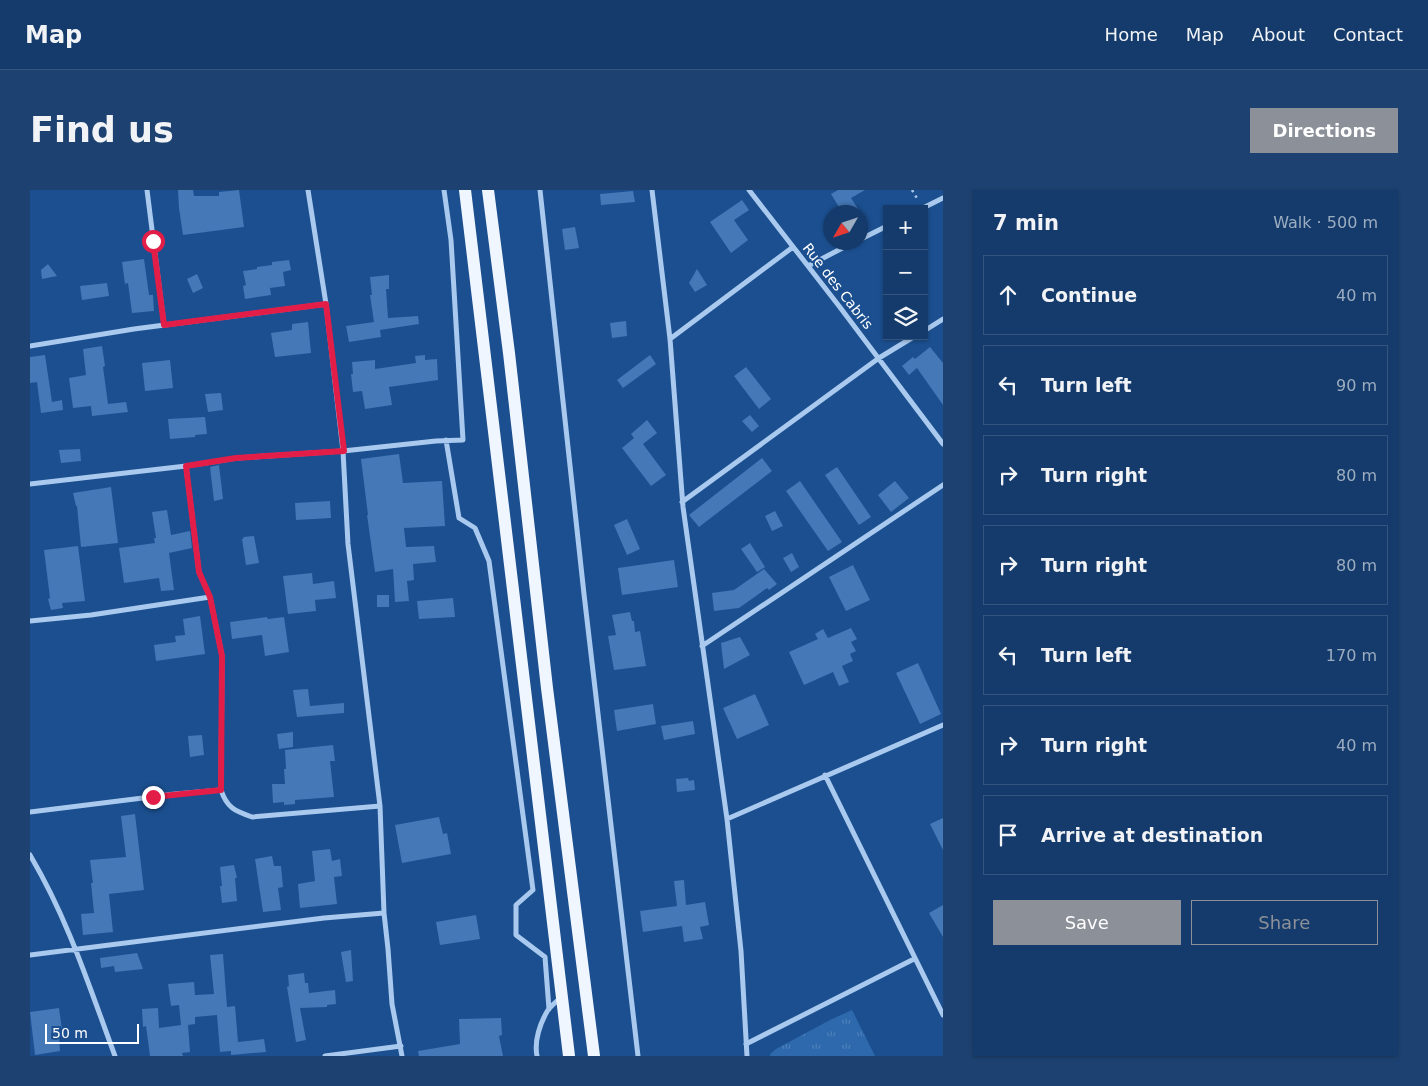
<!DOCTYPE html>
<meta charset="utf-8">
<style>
body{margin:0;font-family:"DejaVu Sans",sans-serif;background:#1d4271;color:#f1f3f6}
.controls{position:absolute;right:15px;top:15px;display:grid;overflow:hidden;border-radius:0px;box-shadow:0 1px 4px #0004}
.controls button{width:45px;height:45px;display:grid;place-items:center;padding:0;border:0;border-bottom:1px solid #33557e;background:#143b6b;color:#f1f3f6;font:25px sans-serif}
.compass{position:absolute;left:793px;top:15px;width:45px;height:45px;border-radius:50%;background:#143b6b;box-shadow:0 1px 4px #0004;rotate:231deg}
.scale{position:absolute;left:15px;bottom:12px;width:94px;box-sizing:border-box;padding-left:5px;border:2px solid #fff;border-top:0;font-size:14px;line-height:18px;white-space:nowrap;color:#fff;-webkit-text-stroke:4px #1b4f8f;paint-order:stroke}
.stop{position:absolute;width:15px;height:15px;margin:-11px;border:4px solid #e11d48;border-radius:50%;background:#fff}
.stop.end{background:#e11d48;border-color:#fff;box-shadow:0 1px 5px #0008}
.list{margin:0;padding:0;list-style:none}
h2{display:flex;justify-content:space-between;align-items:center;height:65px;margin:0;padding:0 20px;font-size:21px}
h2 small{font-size:16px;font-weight:400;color:#9dadc1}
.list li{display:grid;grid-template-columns:32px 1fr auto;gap:15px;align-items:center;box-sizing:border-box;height:80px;margin:0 10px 10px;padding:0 10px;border:1px solid #33557e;border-radius:0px}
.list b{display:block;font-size:19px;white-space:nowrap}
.list em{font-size:16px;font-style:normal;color:#9dadc1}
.actions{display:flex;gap:10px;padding:15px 20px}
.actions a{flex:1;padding:11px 0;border:1px solid #8c9099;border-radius:0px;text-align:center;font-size:18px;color:#8c9099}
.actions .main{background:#8c9099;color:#fff}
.icon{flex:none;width:28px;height:28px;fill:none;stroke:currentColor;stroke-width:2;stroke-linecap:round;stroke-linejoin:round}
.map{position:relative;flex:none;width:913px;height:866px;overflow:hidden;border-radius:0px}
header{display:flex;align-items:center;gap:30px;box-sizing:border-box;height:70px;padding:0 25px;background:#143b6b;border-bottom:1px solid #33557e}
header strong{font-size:24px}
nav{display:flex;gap:28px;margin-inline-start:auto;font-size:18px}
.intro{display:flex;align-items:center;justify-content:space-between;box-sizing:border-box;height:120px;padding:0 30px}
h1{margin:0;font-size:35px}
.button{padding:12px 22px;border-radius:0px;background:#8c9099;color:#fff;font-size:18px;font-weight:700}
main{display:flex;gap:30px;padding:0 30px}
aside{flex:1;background:#143b6b;border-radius:0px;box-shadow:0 1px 4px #0004}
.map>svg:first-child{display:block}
.grass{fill:url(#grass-tufts)}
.building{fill:#4478b7}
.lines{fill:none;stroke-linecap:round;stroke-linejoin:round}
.path{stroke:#a9c9ee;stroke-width:2.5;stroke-dasharray:2.5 4;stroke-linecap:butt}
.street{stroke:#a9c9ee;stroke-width:5}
.primary{stroke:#f0f6ff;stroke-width:12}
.route{stroke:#e11d48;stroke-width:6}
.labels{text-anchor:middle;stroke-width:4;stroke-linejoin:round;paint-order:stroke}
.street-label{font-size:14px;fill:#fff;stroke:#1b4f8f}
</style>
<header>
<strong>Map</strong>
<nav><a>Home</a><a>Map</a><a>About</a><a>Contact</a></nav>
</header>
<div class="intro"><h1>Find us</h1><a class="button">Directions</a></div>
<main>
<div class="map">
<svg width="913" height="866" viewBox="0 0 913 866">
<defs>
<pattern id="grass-tufts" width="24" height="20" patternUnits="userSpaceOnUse" patternTransform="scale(1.25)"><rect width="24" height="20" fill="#2e69ad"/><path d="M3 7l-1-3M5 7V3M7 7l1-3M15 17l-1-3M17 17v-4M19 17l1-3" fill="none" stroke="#4d80b9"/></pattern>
</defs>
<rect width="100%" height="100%" fill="#1b4f8f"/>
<path class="grass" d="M822,820L845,866H740V864L746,859L800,830Z"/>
<path class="building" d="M148,0H163L164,6H189V2L209,0L214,37L153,45L149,18Z
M808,0H835L821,8L830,22H812L801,4Z
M603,1L605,12L571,15L570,4Z
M712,10L719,20L704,30L718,50L701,63L680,32Z
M545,37L549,58L535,60L532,39Z
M114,69L119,105H123L124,121L102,123L98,93L95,94L92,72Z
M259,70L261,80L253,82L255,96L240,98L241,105L215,109L213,96L216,95L213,81L227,79V77L242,75V72Z
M18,74L27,86L12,89L11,80Z
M667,79L677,95L665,102L659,93Z
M167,84L173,98L163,103L157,89Z
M359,85V99H356L358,128L388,126L389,134L350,140L351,147L319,152L316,136L344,132L340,105H342L340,87Z
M77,93L79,106L52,110L50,96Z
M596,131L597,146L582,148L580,133Z
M278,132L281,163L245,167L241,143L262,140V134Z
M72,156L75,176L73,177L78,214L96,212L98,222L62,226L61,216L43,218L39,188L56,185L53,159Z
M900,157L913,173V215L887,178L879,185L872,176L883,167L885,169Z
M15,165L22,212L32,210L33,220L11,223L7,192L0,193V167Z
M395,165V170L407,169L408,190L359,197L362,215L335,219L332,201L323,202L321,184H323L322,172L345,170V179L386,173L385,166Z
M620,165L626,174L593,198L587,190Z
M140,170L143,198L115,201L112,173Z
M716,177L741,209L729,219L704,186Z
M191,203L193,220L178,222L175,204Z
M720,225L729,236L722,242L712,231Z
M175,227L177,244L165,245V247L140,249L138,229Z
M617,230L627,243L613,254L636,285L621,296L592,258L604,248L601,244Z
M50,259L51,271L31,273L29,260Z
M369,264L373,293L412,291L415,336L374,338L376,357L404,356L406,372L383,374L384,390L377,391L379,411L365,412L363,379L345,382L337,325H338L331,269Z
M732,268L742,281L669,337L659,325Z
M189,275L193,309L184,311L180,277Z
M807,277L841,327L829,335L795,285Z
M770,291L812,352L798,361L756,301Z
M865,291L879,308L861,322L848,305Z
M81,297L88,353L51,357L47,316H46L43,303Z
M300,311L301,328L266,330L265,313Z
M137,320L141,345L160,341L162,358L139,363L144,400L131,401L129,388L94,393L89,358L125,353L124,348H126L122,322Z
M745,321L753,336L742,341L735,326Z
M597,329L610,359L597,365L584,335Z
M224,346L229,373L216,375L212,349L214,348L213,347Z
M720,353L735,377L727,382L711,359Z
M48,356L55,411L32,413L33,418L21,420L18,409L20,408L14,360Z
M762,363L769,377L761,382L753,368Z
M644,370L648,397L592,405L588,378Z
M823,375L840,410L816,421L799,387Z
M734,379L747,394L739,400L737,398L709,418L684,421L682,403L704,400Z
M282,383L283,394L304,391L306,408L285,410L286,421L258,424L253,386Z
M347,405H359V417H347Z
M423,408L425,427L389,429L387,411Z
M600,422L602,431H604L605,442L610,441L616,476L584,480L578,446L586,445L582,425Z
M170,426L175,464L126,471L124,455L146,452L145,446L155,445L153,429Z
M237,427L238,429L254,427L259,462L235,466L232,445L202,449L200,432Z
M821,438L827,449L821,452L826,461L820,464L823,471L812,476L819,492L809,496L803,482L774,495L759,462L788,449L785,444L793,439L798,448Z
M710,447L720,465L694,479L691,453Z
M888,473L911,524L890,534L866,483Z
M278,499L280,516L314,513V523L267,527L263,500Z
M725,504L739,535L707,549L693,518Z
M623,514L626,534L587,541L584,520Z
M663,531L665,544L634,550L631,536Z
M263,542V557L249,559L247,544Z
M172,545L174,565L160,567L158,546Z
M303,555L305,571H300L304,607L265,610V614L254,615V612L243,613L242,594H255L254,579H256L255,560Z
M658,588L659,591L664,590L665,600L647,602L646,589Z
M105,624L114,700L79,704L83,742L53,745L51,724L64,723L61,693H63L60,670L96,667L91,626Z
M409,627L413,644L417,643L421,664L372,673L365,635Z
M913,628V660L900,634Z
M300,659L302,671L310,669L312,686L304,687L307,714L270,718L268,694L285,691L282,661Z
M242,666L244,676H251L253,697L248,698L251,720L233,722L225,669Z
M204,675L207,688H205L207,711L192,713L190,696H192L190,677Z
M654,690L656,715L675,712L679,735L670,737L673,749L654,752L652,736L613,742L610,721L647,716L644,691Z
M913,715V747L899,723Z
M446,725L450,749L410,755L406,732Z
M321,760L323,791L316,792L311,762Z
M107,763L113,779L85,782L84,776L71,778L70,768Z
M193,764L197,817L205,816L208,852L234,849L236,862L201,865V861L190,862L187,825L165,827V834L158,835L160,862L152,863L153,866H120L116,836L113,837L112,819L128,818L129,838L151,835L149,815L141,816L138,794L164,792L165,805L184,804L180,765Z
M274,783L275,793H278L279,803L305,800L306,814L297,815V817L270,818L276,850L266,852L257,797L259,796L258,785Z
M29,818L33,847H29L30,861L5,865L0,822Z
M471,828L472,845L469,846L473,866H389L388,861L430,854L429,829Z"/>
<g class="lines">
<path class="path" d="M882,0L888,10"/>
<path class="street" d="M117,0L134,135
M278,0L296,114L313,261L318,354L350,616L354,723L358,759L362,814L372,866
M510,0L554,404L608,866
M622,0L640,149L653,317L697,629L711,761L717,866
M719,0L809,116L913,254
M891,19L913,8
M831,49L857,36
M778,76L824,52
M894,141L913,129
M640,149L763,57
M0,156L104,139L296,114
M416,250L429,328L445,338L459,371L503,700L486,715V745L515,767L519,819
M156,276L169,382L180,407L192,466L191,600C197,618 205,621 222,627L350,616
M0,294L156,276L207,268L313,261L406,251L433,250L421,50L414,0
M652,312L849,168L885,146
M0,431L61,425L180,407
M672,456L913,295
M795,585L913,825
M0,622L145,604L191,600
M697,629L913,535
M0,665C38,729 59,796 85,866
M0,765L294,728L354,723
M716,854L884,769
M295,866L371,856
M507,866C504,851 510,833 518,820C521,816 526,812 530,808"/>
<path class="primary" d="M435,0L539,866
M458,0L479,163L517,498L564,866"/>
</g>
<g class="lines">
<path class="route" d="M123,51L134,135L296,114L314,261L206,268L156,276L169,382L180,407L192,466L191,600L123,607"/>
</g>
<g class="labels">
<g class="street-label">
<text transform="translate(808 96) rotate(52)" y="5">Rue des Cabris</text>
</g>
</g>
</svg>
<div class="controls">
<button>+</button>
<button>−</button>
<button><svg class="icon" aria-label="layers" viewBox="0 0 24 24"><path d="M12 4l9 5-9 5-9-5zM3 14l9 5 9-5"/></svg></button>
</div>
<svg class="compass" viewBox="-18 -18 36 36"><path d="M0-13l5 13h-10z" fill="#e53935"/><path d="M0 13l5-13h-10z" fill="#9dadc1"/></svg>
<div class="scale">50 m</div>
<div class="stop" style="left:123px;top:51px"></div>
<div class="stop end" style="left:123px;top:607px"></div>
</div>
<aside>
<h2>7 min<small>Walk · 500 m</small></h2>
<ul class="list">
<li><svg class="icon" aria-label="ahead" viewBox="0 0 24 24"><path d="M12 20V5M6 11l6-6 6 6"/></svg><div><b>Continue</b></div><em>40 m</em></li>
<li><svg class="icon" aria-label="left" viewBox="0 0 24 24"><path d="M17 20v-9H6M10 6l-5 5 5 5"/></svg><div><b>Turn left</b></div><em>90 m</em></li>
<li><svg class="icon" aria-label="right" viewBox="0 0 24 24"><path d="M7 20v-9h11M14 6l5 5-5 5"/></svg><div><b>Turn right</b></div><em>80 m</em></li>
<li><svg class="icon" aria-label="right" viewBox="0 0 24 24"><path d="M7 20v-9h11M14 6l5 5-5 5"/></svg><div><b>Turn right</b></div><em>80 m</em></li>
<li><svg class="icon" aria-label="left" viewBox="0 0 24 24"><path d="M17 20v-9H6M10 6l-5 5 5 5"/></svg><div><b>Turn left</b></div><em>170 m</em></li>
<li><svg class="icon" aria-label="right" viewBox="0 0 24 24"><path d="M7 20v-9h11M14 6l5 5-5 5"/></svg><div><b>Turn right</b></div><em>40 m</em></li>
<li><svg class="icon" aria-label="arrive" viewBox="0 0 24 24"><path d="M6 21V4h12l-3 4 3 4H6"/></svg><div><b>Arrive at destination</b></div></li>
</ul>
<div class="actions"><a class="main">Save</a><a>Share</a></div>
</aside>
</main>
